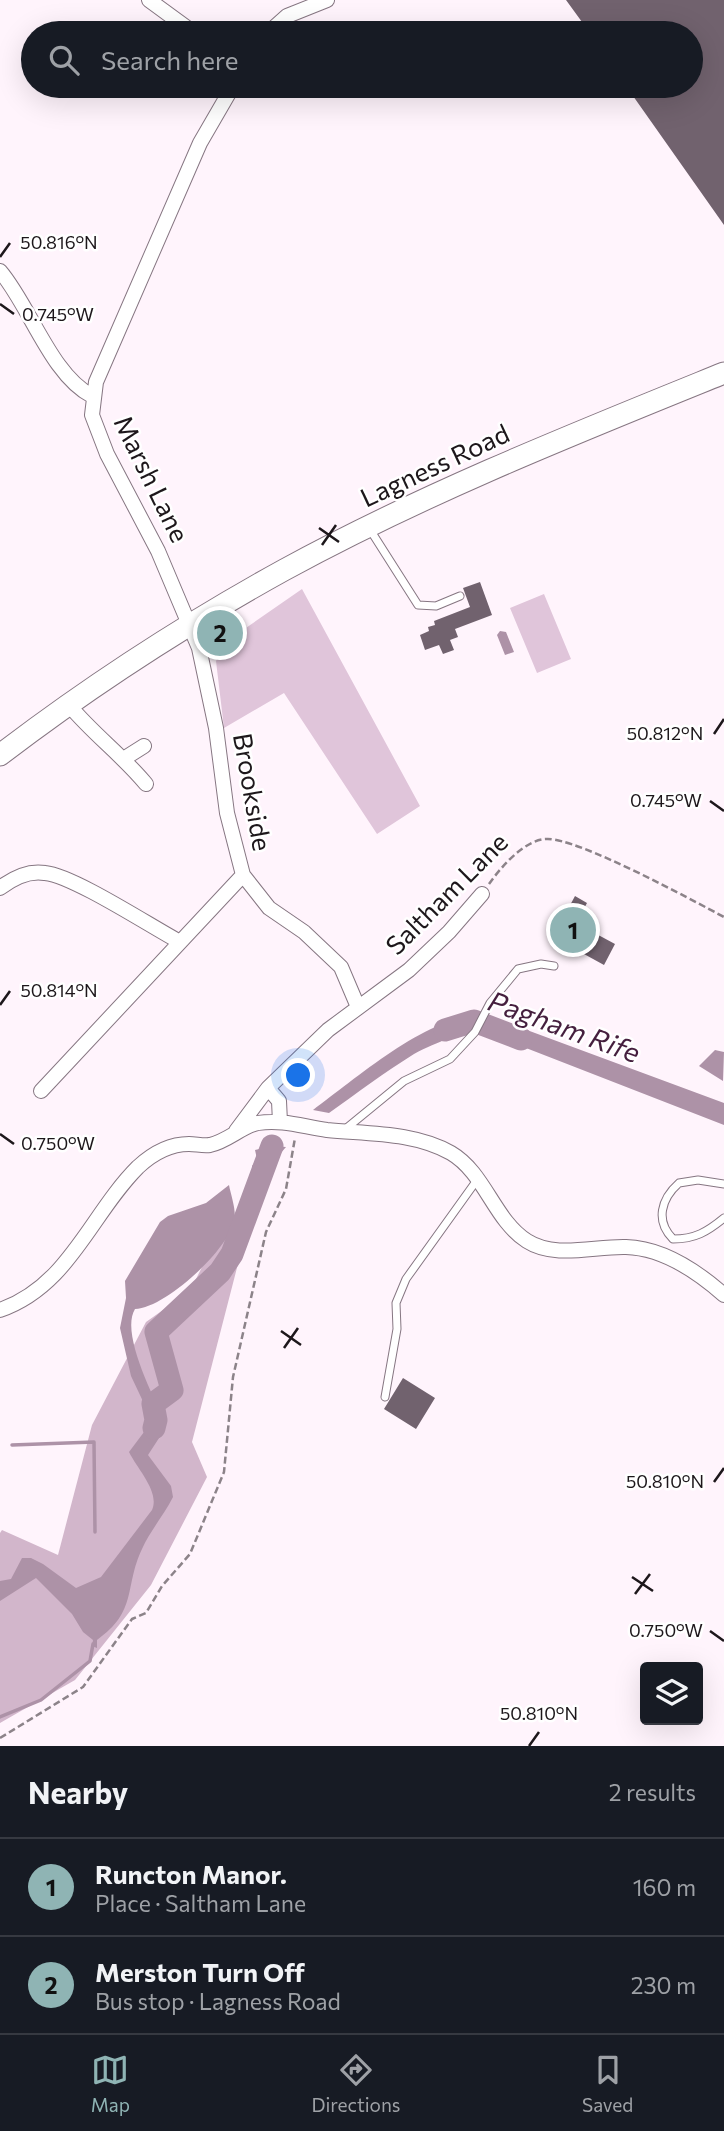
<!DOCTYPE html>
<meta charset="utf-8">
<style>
body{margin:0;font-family:Commissioner,sans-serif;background:#242831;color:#f1f3f6}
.controls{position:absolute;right:21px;bottom:21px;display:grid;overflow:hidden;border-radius:7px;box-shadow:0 7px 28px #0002}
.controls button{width:63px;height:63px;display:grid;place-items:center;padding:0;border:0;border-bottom:2px solid #363941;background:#171b24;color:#f1f3f6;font:35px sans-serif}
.you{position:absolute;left:299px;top:1076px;width:24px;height:24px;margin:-18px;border:5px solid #fff;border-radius:50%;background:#1a73e8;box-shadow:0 0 0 10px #1a73e833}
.badge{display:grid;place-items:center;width:46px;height:46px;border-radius:50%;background:#8fb4b4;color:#111;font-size:23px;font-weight:700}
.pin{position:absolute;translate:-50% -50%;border:4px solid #fff;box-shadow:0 2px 7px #0006}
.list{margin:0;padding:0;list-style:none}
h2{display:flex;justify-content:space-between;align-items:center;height:91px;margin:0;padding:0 28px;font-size:30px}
h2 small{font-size:23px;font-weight:400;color:#9ea1a6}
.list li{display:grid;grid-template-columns:46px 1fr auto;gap:21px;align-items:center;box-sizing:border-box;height:98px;padding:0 28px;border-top:2px solid #363941}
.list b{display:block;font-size:26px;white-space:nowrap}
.list p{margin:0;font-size:23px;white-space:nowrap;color:#9ea1a6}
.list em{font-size:23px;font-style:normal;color:#9ea1a6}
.icon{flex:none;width:38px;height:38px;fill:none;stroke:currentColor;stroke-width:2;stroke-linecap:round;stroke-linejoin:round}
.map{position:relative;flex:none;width:724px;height:1746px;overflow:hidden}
.search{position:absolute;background:#171b24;box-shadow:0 7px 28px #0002;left:21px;right:21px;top:21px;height:77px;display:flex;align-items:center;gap:18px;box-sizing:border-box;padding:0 24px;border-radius:38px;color:#9ea1a6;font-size:26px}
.sheet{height:287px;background:#171b24}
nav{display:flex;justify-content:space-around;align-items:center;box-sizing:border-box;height:98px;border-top:2px solid #363941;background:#171b24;font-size:19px;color:#9ea1a6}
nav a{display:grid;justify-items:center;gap:4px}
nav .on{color:#8fb4b4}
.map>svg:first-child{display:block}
.green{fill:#e0c5da}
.forest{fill:#d2b6cb}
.water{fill:#ad92a7}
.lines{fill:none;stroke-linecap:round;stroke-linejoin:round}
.stream{stroke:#ad92a7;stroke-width:3.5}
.river{stroke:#ad92a7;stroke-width:23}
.building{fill:#71626e}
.service-casing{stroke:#867682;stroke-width:9}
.minor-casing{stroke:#867682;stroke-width:16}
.secondary-casing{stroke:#867682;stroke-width:23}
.path{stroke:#8c8389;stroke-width:2.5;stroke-dasharray:7 3.5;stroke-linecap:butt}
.service{stroke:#fff;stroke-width:7}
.minor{stroke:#fff;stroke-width:14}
.secondary{stroke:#fff;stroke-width:21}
.ticks{fill:none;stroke:#1d171b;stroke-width:2.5}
.labels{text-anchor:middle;stroke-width:5;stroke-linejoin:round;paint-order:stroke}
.street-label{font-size:26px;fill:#1d171b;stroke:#fff}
.water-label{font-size:28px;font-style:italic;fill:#451f3e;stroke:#fff}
.ticks-label{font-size:18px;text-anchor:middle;fill:#1d171b;stroke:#fff;stroke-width:5;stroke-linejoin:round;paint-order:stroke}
</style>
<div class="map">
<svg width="724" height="1746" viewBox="0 0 724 1746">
<rect width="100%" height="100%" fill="#fff4fc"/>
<path class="green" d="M302,589L420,806L377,834L284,693L224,728L216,661L227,641Z
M544,594L571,659L537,673L510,608Z"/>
<path class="forest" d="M223,1225L247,1229L192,1442L207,1477L151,1585L75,1680L0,1723V1533L2,1530L58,1555L92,1425L146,1322L190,1291Z"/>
<path class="water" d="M500,631L506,632L514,652L505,655L497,635Z
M478,1016C460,1038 439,1040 414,1054C385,1072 357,1093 329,1113L313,1110C354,1080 427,1016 478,1016Z
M500,1020L724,1103V1125L490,1034Z
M715,1050L724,1052L723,1081L699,1066Z
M272,1146L286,1147L267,1169L265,1177L252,1173V1166L257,1159L255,1150Z
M229,1185C231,1196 237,1211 234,1222C226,1252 165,1308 135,1309C120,1333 154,1397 165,1423L161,1435L148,1455L171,1486L173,1497C164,1515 150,1531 142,1549C124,1587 138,1611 97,1640V1648L92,1646L93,1640L83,1632L72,1614L36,1578L0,1601V1581L11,1579L22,1558H31L43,1564L76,1588L101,1577L152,1510C160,1492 138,1470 129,1452L150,1424L148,1412L131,1376L120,1328L126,1298L125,1281L160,1222L168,1216L206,1203Z"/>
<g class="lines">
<path class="stream" d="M12,1445L94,1442L95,1532
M0,1717L41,1700L90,1661L93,1644"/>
<path class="river" d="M445,1030L474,1021L521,1039
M154,1428L156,1420L153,1404L172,1390L156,1332L220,1272L232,1254L272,1146"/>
</g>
<path class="building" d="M566,0H724V225L626,86H691V33H590Z
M480,582L492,615L455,629L458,637L450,640L454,650L443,654L439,645L425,650L420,635L429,631L428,627L435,625L434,621L470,607L463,588Z
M575,896L587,903L576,923L615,944L604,965L553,937Z
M403,1378L435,1398L416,1429L384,1409Z"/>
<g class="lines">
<g class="service-casing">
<path id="service" d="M369,528L418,605L436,606L460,596
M343,1131L404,1081L450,1059L475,1032L490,1003L518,969L541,964L554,966
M724,1184L698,1180L679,1183C661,1199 655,1221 673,1239C695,1239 707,1232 724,1218
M385,1397L397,1329L396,1303L406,1279L477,1180"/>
</g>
<g class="minor-casing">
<path id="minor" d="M149,0L194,33
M268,33L287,16L327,0
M233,86L200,143L96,382L92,415L107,454L158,551L199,648L216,728L227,813L243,875L269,908L304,932L341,967L358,1007
M0,271C30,306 51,375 92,396
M69,705C93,734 122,755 146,784
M125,758L144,746
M0,888C13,878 28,870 45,873C74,876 150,926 180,942
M268,1088L279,1101L280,1122
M41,1091L243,875
M236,1131L268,1088L328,1030L409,970L449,932L482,894
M0,1310C69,1286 90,1215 138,1167C152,1154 169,1144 189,1144C196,1144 203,1146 210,1145C228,1141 242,1126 258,1123C282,1119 304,1127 327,1130C368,1134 414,1132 451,1153C485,1173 494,1220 527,1241C555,1259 594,1246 626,1247C662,1248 698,1272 724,1295"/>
</g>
<g class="secondary-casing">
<path id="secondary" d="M0,755C89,687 186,624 284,570C425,493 576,433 724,373"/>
</g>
<path class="path" d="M489,884C501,867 525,839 547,839C578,838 692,900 724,917
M0,1738L83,1687L132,1619L146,1613L162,1586L190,1554L224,1472L233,1377L266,1232L286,1189L295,1138"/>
<use href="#service" class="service"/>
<use href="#minor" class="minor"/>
<use href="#secondary" class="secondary"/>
</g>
<path class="ticks" d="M0,257L10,243M0,304L14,314M319,528L339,542M322,545L336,525M714,734L724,719M710,801L724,811M0,1005L10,991M0,1134L14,1144M281,1331L301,1345M284,1348L298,1328M714,1482L724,1468M632,1577L653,1591M635,1594L650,1574M710,1631L724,1641M529,1746L539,1732"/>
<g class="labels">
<g class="street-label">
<text transform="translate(435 466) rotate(-25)" y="9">Lagness Road</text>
<text transform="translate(151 479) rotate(64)" y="9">Marsh Lane</text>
<text transform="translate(252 792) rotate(80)" y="9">Brookside</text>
<text transform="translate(447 894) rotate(-45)" y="9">Saltham Lane</text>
</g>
<g class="water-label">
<text transform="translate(564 1027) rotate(20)" y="10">Pagham Rife</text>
</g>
</g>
<g class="ticks-label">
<text x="59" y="249">50.816°N</text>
<text x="58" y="321">0.745°W</text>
<text x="665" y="740">50.812°N</text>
<text x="666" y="807">0.745°W</text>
<text x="59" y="997">50.814°N</text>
<text x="58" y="1150">0.750°W</text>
<text x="665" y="1488">50.810°N</text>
<text x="666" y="1637">0.750°W</text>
<text x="539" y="1720">50.810°N</text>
</g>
</svg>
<div class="controls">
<button><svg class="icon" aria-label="layers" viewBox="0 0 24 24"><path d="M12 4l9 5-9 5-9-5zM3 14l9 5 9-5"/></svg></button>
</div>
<div class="you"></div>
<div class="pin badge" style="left:573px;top:930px">1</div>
<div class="pin badge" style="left:220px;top:633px">2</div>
<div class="search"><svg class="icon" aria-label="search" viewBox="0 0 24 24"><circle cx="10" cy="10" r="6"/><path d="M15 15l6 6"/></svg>Search here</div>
</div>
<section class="sheet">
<h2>Nearby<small>2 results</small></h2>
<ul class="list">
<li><span class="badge">1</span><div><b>Runcton Manor.</b><p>Place · Saltham Lane</p></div><em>160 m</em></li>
<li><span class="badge">2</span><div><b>Merston Turn Off</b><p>Bus stop · Lagness Road</p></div><em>230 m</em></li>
</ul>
</section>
<nav>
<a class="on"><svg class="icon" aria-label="map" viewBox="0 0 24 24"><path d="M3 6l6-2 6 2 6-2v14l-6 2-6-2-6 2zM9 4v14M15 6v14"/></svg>Map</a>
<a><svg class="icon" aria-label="directions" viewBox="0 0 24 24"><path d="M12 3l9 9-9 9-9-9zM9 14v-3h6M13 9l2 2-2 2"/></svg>Directions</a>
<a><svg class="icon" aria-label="saved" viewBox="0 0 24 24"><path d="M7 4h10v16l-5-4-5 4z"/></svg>Saved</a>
</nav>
